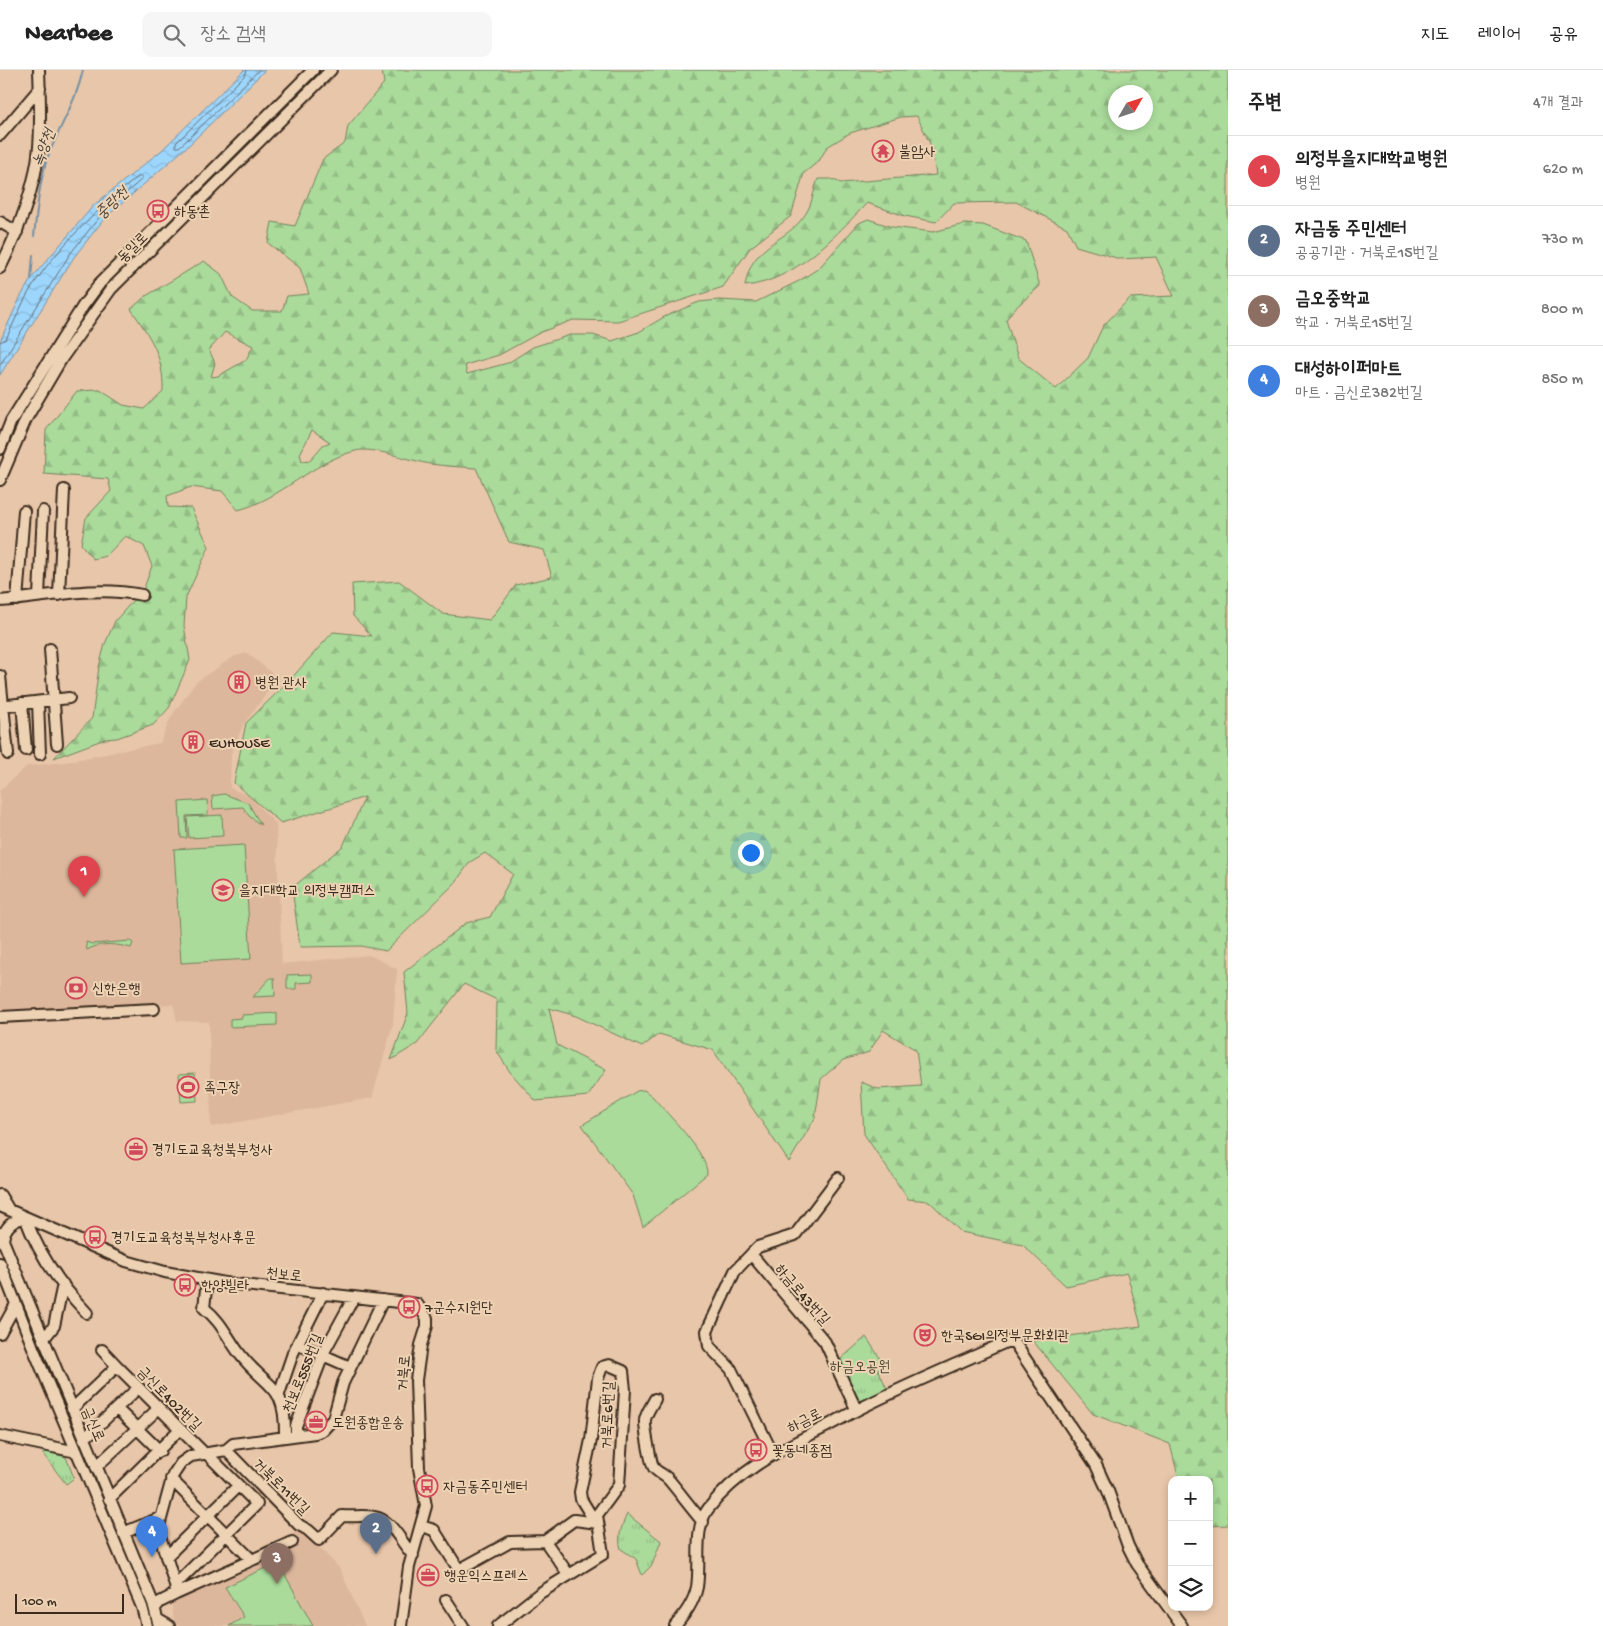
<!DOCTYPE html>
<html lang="ko">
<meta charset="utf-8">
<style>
body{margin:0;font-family:"Gochi Hand","Poor Story",sans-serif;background:#f6f6f6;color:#222}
.controls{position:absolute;right:15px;bottom:15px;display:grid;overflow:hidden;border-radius:10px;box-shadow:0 2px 8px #0003}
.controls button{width:45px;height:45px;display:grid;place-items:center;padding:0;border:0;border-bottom:1px solid #e0e0e0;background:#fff;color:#222;font:25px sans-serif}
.compass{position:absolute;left:1108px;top:15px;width:45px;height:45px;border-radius:50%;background:#fff;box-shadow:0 2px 8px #0003;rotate:51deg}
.scale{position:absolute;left:15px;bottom:12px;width:109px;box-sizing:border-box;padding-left:5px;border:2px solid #3b2a1e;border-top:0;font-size:14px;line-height:18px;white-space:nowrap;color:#3b2a1e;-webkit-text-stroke:4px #edd3b4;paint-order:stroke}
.you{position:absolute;left:750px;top:782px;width:18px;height:18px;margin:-12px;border:4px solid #fff;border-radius:50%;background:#1a73e8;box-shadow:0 0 0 8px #1a73e833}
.badge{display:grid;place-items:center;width:32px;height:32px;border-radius:50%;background:#d1495b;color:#fff;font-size:16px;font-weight:700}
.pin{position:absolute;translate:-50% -41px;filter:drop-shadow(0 1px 2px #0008)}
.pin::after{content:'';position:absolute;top:26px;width:18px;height:15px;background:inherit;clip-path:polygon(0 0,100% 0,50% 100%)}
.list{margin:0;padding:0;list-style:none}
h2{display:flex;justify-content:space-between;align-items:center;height:65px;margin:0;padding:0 20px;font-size:21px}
h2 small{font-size:16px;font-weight:400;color:#767676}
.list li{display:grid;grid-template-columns:32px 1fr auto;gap:15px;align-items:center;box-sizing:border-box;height:70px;padding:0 20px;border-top:1px solid #e0e0e0}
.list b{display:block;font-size:19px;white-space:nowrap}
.list p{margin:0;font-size:16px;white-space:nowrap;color:#767676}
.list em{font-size:16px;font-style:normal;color:#767676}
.icon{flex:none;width:28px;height:28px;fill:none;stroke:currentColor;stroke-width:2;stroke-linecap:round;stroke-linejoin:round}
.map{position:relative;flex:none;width:1228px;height:1556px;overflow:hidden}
header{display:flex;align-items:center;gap:30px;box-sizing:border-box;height:70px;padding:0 25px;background:#fff;border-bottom:1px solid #e0e0e0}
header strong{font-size:24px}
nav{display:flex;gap:28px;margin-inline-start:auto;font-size:18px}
.search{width:350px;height:45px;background:#f6f6f6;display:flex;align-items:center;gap:12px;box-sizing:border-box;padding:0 18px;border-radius:10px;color:#767676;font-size:19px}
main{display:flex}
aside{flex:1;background:#fff}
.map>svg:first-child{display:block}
.built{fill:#ddb79b}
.green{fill:#aadb9b;stroke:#72825c}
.forest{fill:url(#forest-firs);stroke:#72825c;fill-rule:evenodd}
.park{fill:url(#park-tufts);stroke:#72825c}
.water{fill:url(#water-waves);stroke:#7691a4}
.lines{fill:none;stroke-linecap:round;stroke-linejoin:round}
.shore{stroke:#626f77;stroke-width:1}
.stream{stroke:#7691a4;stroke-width:2}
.minor-casing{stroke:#3b2a1e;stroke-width:14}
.minor{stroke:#edd3b4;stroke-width:10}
.labels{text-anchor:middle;stroke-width:4;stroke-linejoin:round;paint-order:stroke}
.poi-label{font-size:15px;fill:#3b2a1e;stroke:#edd3b4;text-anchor:start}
.street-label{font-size:15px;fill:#3b2a1e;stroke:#edd3b4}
.park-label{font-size:15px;fill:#4c4531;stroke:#edd3b4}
.water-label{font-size:16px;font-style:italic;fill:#4a443f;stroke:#edd3b4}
</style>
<header>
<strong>Nearbee</strong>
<div class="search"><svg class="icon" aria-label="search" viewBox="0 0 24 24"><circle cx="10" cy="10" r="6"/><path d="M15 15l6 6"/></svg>장소 검색</div>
<nav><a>지도</a><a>레이어</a><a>공유</a></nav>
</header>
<main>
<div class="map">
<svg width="1228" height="1556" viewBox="0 0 1228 1556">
<defs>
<pattern id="forest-firs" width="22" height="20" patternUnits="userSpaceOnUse" patternTransform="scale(1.25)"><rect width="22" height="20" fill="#aadb9b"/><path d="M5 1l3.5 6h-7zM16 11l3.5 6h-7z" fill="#93bc85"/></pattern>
<pattern id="park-tufts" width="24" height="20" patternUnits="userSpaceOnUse" patternTransform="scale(1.25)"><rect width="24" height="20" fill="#aadb9b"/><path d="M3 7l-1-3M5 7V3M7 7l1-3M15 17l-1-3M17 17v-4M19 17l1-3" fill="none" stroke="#93bc85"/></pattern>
<pattern id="water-waves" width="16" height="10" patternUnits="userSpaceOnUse" patternTransform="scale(1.25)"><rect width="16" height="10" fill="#9dd6fd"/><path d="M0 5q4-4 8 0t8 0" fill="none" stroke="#88b8d8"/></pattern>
</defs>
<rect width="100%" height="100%" fill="#e8c6a9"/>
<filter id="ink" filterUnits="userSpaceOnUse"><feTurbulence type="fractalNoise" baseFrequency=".02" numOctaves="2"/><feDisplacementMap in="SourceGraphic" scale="10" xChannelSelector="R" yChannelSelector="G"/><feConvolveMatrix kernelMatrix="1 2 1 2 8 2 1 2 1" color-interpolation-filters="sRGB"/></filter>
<g filter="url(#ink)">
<path class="built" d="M247,583L278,608L243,655L231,684L230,718L249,726L276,754L282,894L369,885L397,899L393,954L372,1028L211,1057L209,952L177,951L173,934L68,940L49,938L0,940V720L27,696L65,692L160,673L171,647L196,612L235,586Z
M298,1460L305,1462L340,1499L365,1556H178L174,1553L172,1535L176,1528L293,1471L290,1465Z"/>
<path class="green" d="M224,724L248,733L261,755L249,746L243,737L213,739L212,726Z
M207,730L208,745L186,746L187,768H181L179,732Z
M222,745L223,766L189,768L187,747Z
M244,775L251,889L181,893L174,779Z
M130,871L133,873L131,878C117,874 100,872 87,880L86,872L92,874Z
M312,904V912L296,913V919H287V905Z
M270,908H274L275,926L253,927Z
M277,943V955L230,957V949L242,948V945Z
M195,1003L197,1031L181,1032L179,1004Z
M644,1020L653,1027C667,1044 708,1083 707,1104L643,1157L633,1125L582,1055L637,1021Z
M278,1492L313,1556H229L244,1547L225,1517Z"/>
<path class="forest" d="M382,0H1228V1455L1209,1456V1410H1179L1170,1374L1093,1344L1033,1271L1141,1256L1127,1203L1066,1216L1023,1175L961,1162L929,1131L908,1129L864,1064L861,1012L878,1019L921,1016L916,980L883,960L869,982L843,990L821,1009L815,1048L789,1092L713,980L659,964L642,977L576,946L549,938L557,975L606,1000L588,1026L536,1031L510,1002L496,980L497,930L464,914L417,974L391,990L408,943L404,902L466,853L490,847L513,804L485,783L470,792L455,813L386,881L361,876L300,877L292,818L343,776L365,727L281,753L234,713L246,653L288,612L333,562L372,566L353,546L352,514L399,511L443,544L490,550L516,515L552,507L544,480L509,472L476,398C461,397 445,396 430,394C412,391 372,376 355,381C312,392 281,429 238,440L222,421L191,417L167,426L168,437L191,438L209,477L186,527L184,556L190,590L169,638L153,655L117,668L105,669L54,688L92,648L99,597L105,574L115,551L144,518L152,496L144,476L125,466L106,486L93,489L81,474L86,448L111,421L108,409L44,404L46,360L77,321L100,320L123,335L144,339L163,321C164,286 150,267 131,239L146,226L204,191L221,204L232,227L252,241H282L287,226L309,224L300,198L268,173L272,152L295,156L323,89L345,73L348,56L384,13ZM1116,22H1146V52H1116ZM917,46L932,78L936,105L841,113L831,109H818C814,118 813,129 809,138C791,174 752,169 745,216C795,211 834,167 867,133L905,146L936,152L954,133L1016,132L1067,158L1076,176L1120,189L1156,187L1174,226L1130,228L1103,256L1088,288L1056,319L1018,288L1006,250L1013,240L1040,216L1026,171L983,155L964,154L933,162L892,157L868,149L859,153L819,198L799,211L756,232L719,230L699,232L664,247L639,262L612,271L593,265H570L533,277L508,293L467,304L465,295L499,285L541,262L573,250L618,251L723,217L750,178L791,146L804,103L819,91L827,77L850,63L901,47ZM225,262L253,276L246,290L218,306L211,307L215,293L209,280ZM312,360L330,372L323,375L310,390L302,391L300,384Z"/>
<path class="park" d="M866,1267L884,1294L878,1299L887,1319L859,1332L839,1295L842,1288Z
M43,1381L66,1387L74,1408L66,1414L43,1384Z
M627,1444L661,1471L652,1495L642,1505L636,1489L621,1479C617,1466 622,1456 627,1444Z"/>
<path class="water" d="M244,0H265L190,74L104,149L74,187L0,305V271L20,228L31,209L94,135L162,80Z"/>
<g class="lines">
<path class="shore" d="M247,0L245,5L176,73V77H179L187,70L259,0
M0,272L6,269C14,253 21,235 30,220C57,177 100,137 139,106H142V109L101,145L70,184L0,295"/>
<path class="stream" d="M34,166C37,140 39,114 47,89C58,59 76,32 83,0
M31,210L33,185"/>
<g class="minor-casing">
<path id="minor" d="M0,65L40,18
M0,152L17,162
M0,198C17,165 36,115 39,77C41,52 40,26 39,0
M0,379L11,351L83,236L100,213L313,0
M0,410L26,349L62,288L111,219L331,0
M59,525L64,420
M39,526L43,441
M17,530L24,441
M0,531C47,527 95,515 142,525
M50,579L57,674
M0,606L8,684
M38,632L40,684
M22,633L26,680
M0,636L69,628
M0,947L154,939
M0,1125L9,1140
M0,1136L126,1191L165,1202L225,1213L417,1234L427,1248V1256L421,1275L416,1310L419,1398L426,1436L409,1497L401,1556
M0,1163L153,1533L159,1556
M3,1171C4,1157 12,1151 25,1147C38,1183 61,1216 87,1243
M751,1184L825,1272L856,1339
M0,1193L34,1280L142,1537L147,1556
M207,1210L204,1238C221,1251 227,1267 239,1283C267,1320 286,1311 285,1367
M0,1263L16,1234
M43,1270L54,1256L63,1214
M298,1274L350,1297
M102,1280L117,1296
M279,1324L293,1283L323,1223
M655,1329C652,1335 646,1343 645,1350C644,1355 651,1395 654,1398C658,1403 665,1405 669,1410C680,1423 691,1438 703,1452
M72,1339L117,1296L204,1383
M117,1339L160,1381
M296,1365V1356L325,1280L354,1227
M0,1366L77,1382
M84,1369L138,1318
M226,1380L299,1455L308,1460L319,1470L342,1446C353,1447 364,1445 374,1447C393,1450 400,1472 413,1485
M773,1384L731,1299L709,1276L707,1261L735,1201L758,1177L795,1165L838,1108
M96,1397L159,1338
M171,1409L252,1490
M109,1429L180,1359
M421,1456L434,1460L459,1500L510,1472L545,1471L574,1450L598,1453
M123,1463L160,1448
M545,1471L569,1505
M166,1487L238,1416
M175,1515L257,1434L206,1383
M176,1524L292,1472
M446,1530L463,1556
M155,1538L160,1532L176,1524L175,1515L158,1460L173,1405L181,1393L191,1386L226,1380L233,1374L315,1363L323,1360L333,1349L343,1313L383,1230
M157,1549L169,1556
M498,1556L540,1523L603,1484L597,1445L619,1415L625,1320L623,1301L609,1295L602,1297L598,1308L591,1370L580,1422L581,1429L592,1447L597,1445
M675,1556C685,1544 694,1532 697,1517C701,1493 693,1459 708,1439C744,1393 793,1375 842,1348C895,1319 951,1297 1006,1272H1014L1096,1395L1108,1421L1128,1476L1137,1494L1182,1556"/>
</g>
<use href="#minor" class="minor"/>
</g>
</g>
<defs>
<g id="temple-ring" transform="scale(1.125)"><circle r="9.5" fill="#edd3b4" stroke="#d1495b" stroke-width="1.5"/><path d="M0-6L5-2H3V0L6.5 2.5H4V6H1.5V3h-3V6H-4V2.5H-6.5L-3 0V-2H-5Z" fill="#d1495b"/></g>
<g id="bus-ring" transform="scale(1.125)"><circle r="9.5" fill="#edd3b4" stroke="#d1495b" stroke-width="1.5"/><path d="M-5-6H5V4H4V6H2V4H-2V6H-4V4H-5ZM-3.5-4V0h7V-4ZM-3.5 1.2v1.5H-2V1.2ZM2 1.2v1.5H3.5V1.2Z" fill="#d1495b"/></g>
<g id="building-ring" transform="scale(1.125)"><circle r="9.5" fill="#edd3b4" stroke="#d1495b" stroke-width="1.5"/><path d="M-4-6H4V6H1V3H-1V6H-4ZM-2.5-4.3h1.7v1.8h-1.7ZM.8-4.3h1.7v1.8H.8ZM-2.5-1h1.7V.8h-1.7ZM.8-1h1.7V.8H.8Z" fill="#d1495b"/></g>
<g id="university-ring" transform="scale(1.125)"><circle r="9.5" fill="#edd3b4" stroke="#d1495b" stroke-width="1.5"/><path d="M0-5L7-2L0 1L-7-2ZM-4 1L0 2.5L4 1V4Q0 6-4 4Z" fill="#d1495b"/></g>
<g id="bank-ring" transform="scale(1.125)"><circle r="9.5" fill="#edd3b4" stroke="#d1495b" stroke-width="1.5"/><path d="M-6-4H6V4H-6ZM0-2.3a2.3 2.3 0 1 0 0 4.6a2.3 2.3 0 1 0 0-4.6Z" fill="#d1495b"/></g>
<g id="stadium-ring" transform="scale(1.125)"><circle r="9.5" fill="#edd3b4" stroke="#d1495b" stroke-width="1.5"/><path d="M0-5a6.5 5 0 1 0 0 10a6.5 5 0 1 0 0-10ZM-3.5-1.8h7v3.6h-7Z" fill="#d1495b"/></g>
<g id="office-ring" transform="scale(1.125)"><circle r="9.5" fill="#edd3b4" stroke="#d1495b" stroke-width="1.5"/><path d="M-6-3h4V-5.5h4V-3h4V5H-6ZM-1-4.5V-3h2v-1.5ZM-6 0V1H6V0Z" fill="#d1495b"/></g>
<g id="theatre-ring" transform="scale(1.125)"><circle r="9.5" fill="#edd3b4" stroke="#d1495b" stroke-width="1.5"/><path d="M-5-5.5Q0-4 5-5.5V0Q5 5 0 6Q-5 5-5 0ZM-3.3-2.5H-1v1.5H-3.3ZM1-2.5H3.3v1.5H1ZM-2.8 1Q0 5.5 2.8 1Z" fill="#d1495b"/></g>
</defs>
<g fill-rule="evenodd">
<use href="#temple-ring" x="883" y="81"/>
<use href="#bus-ring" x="158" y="141"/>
<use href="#building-ring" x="239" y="612"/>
<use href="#building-ring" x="193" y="672"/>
<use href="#university-ring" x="223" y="820"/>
<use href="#bank-ring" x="76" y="918"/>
<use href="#stadium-ring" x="188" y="1017"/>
<use href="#office-ring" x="136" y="1079"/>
<use href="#bus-ring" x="95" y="1167"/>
<use href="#bus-ring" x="185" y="1215"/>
<use href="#bus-ring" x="409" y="1237"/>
<use href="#theatre-ring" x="925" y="1265"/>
<use href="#office-ring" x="316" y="1352"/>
<use href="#bus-ring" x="756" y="1380"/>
<use href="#bus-ring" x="427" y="1416"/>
<use href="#office-ring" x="428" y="1505"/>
</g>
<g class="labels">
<g class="poi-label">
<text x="899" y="86">불암사</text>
<text x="174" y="146">하동촌</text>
<text x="255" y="617">병원 관사</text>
<text x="209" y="677">EUHOUSE</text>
<text x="239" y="825">을지대학교 의정부캠퍼스</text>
<text x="92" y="923">신한은행</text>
<text x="204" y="1022">족구장</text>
<text x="152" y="1084">경기도교육청북부청사</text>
<text x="111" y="1172">경기도교육청북부청사후문</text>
<text x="201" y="1220">한양빌라</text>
<text x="425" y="1242">7군수지원단</text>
<text x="941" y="1270">한국SGI의정부문화회관</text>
<text x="332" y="1357">도원종합운송</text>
<text x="772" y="1385">꽃동네종점</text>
<text x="443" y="1421">자금동주민센터</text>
<text x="444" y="1510">행운익스프레스</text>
</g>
<g class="street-label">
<text transform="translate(132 177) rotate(-45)" y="5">동일로</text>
<text transform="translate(284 1204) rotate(6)" y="5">천보로</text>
<text transform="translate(803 1224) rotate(49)" y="5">하금로43번길</text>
<text transform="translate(302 1303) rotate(-68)" y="5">천보로555번길</text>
<text transform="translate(403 1303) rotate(-85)" y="5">거북로</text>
<text transform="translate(170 1328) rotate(45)" y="5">금신로402번길</text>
<text transform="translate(607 1345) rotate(-88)" y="5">거북로6번길</text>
<text transform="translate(804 1350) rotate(-27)" y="5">하금로</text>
<text transform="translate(94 1354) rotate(67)" y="5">금신로</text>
<text transform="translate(282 1416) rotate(45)" y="5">거북로11번길</text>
</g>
<g class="park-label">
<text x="860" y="1301">하금오공원</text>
</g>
<g class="water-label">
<text transform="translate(42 77) rotate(-69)" y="6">녹양천</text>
<text transform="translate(111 132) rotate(-43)" y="6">중랑천</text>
</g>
</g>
</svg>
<div class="controls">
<button>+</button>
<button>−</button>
<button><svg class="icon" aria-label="layers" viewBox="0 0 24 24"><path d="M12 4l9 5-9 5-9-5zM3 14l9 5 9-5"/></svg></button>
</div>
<svg class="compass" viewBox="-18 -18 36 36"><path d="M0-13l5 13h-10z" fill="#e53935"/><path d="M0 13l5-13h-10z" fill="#767676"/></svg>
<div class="scale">100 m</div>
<div class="you"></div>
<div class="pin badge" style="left:84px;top:827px;background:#e0444e">1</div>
<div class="pin badge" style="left:376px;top:1484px;background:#5c6f8a">2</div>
<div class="pin badge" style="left:277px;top:1514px;background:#8d6e63">3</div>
<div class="pin badge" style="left:152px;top:1487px;background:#3f7fe0">4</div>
</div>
<aside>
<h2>주변<small>4개 결과</small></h2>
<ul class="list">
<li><span class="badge" style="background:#e0444e">1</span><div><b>의정부을지대학교병원</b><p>병원</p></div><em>620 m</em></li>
<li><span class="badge" style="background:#5c6f8a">2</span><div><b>자금동 주민센터</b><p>공공기관 · 거북로15번길</p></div><em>730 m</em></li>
<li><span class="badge" style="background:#8d6e63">3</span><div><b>금오중학교</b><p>학교 · 거북로15번길</p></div><em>800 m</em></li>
<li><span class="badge" style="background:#3f7fe0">4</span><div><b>대성하이퍼마트</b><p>마트 · 금신로382번길</p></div><em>850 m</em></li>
</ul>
</aside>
</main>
